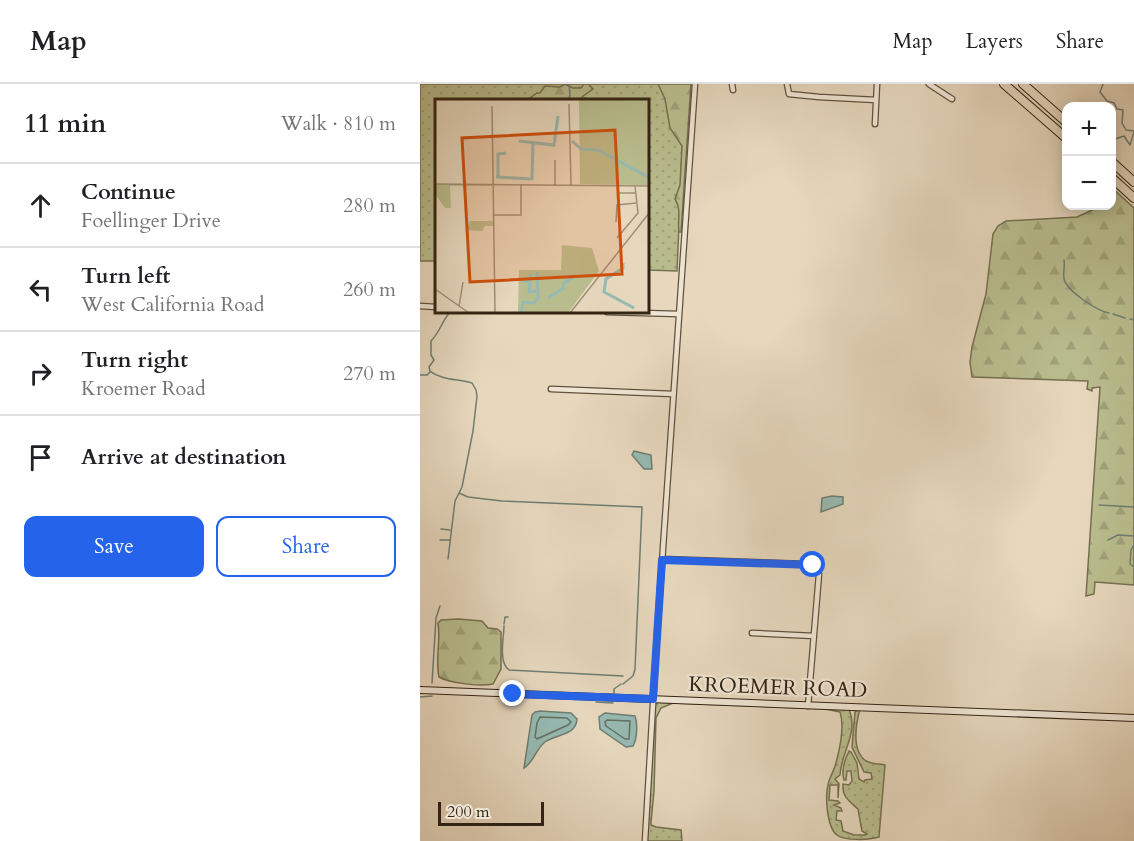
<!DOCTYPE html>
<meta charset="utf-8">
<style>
body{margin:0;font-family:Cardo,serif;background:#f2f2f2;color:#202124}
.controls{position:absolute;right:18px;top:18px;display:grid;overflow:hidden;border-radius:12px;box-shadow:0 3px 15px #0003}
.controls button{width:54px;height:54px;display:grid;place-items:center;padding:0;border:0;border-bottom:2px solid #e0e0e0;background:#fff;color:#202124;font:30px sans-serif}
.scale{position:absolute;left:18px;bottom:15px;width:106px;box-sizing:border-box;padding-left:6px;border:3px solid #332413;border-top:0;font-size:16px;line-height:21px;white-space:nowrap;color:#332413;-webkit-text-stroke:4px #efe5d4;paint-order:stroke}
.stop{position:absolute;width:18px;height:18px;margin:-14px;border:4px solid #2563eb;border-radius:50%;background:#fff}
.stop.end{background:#2563eb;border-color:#fff;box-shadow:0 2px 6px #0008}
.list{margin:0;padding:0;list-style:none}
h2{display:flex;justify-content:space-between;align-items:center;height:78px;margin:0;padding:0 24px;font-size:26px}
h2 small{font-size:20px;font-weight:400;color:#757577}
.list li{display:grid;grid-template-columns:39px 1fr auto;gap:18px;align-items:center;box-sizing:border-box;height:84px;padding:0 24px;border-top:2px solid #e0e0e0}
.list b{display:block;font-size:22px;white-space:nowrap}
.list p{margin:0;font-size:20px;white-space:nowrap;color:#757577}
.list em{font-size:20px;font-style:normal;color:#757577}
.actions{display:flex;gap:12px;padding:18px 24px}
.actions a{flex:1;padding:14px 0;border:2px solid #2563eb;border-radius:12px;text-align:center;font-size:21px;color:#2563eb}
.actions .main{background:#2563eb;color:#fff}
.icon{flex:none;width:33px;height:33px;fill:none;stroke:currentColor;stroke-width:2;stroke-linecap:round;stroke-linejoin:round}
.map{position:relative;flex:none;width:714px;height:757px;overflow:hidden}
header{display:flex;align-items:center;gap:36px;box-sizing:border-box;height:84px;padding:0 30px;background:#fff;border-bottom:2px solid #e0e0e0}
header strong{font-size:28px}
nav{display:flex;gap:33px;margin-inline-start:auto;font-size:21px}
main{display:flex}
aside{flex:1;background:#fff}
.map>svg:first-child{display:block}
.grass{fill:url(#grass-dots);stroke:#767050;stroke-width:1.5}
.forest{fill:url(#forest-firs);stroke:#767050;stroke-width:1.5}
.water{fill:#96bab2;stroke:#6e7e72;stroke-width:1.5}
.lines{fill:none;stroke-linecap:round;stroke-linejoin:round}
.shore{stroke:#646f62;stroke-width:1.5}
.stream{stroke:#6e7e72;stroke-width:1.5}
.street-casing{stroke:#60513e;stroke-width:7}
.secondary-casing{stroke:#332413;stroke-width:8}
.highway-casing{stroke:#332413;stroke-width:10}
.street{stroke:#efe5d4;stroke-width:4.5}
.secondary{stroke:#efe5d4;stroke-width:6}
.highway{stroke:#e6d7bd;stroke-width:8}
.route{stroke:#2563eb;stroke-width:8}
.labels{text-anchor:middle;stroke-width:4.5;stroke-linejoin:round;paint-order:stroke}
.street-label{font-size:21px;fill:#332413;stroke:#efe5d4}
.inset-river{fill:none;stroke:#96bab2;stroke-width:3}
.inset-road{fill:none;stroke:#9e8f79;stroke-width:1.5}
.view{fill:#cd510d;fill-opacity:0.15;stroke:#cd510d;stroke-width:3}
.inset-edge{fill:none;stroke:#332413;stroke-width:3}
</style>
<header>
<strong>Map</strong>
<nav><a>Map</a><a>Layers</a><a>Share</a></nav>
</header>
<main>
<aside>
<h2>11 min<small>Walk · 810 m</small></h2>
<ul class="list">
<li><svg class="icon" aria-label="ahead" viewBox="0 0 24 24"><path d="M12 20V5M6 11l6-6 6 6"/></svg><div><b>Continue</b><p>Foellinger Drive</p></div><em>280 m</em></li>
<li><svg class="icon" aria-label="left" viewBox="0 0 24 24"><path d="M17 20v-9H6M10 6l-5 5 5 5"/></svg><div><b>Turn left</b><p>West California Road</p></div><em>260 m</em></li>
<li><svg class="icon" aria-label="right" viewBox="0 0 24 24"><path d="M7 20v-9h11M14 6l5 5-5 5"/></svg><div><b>Turn right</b><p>Kroemer Road</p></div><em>270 m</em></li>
<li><svg class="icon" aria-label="arrive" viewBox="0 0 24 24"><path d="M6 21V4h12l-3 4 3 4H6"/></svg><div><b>Arrive at destination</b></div></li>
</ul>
<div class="actions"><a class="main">Save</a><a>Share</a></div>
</aside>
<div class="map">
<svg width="714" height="757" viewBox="0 0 714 757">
<defs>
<pattern id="grass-dots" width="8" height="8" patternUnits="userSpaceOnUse" patternTransform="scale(1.5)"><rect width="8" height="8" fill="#b9bd8e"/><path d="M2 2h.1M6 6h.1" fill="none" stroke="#a0a27a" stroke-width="1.8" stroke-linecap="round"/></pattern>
<pattern id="forest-firs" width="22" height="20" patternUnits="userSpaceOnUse" patternTransform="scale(1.5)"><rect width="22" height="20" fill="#b9bd8e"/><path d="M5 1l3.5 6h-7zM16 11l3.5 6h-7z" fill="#a0a27a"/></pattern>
</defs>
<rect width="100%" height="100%" fill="#e6d7bd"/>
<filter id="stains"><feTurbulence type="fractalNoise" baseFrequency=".00333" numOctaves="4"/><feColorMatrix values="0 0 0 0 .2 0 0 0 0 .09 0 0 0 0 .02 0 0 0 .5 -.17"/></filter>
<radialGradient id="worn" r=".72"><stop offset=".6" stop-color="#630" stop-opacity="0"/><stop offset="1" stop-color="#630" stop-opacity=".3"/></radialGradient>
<path class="grass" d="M0,0H265L257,187L228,186V16H16V177H0Z
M237,618L429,625C439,649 421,668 420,691L415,695L419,700L418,714V701H410L409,716L418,717L420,719L414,721L421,724L422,727H417L416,736L421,737L423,747L434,751H445L447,750L442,747L438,725C429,717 422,713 423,700L429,701L432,697L431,687H427L426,696H424C421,686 424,677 429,667L431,668L437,679L439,695L444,698L445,696L452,695L451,689L444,688L432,663L435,628L440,625C436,639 431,667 446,677C452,680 459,680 465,681L459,753C449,756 425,757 417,751C407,744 405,713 408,701C409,694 414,687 416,679C420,664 425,643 420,628L405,625L253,619L241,624L236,634L234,707L231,738V741L236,743L261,746L262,757H227L235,621Z"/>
<path class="forest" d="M145,0L153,4H161L164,0H168L173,5L162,13V15L166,14V16H96H107L117,9H120L125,2L140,3Z
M238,0H271L261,148H259C257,137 262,126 255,115L260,101L262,62L250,44L245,15Z
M692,104L714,124V501L675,498L674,510L666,512L680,303L672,304V307L667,305L668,297L552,293L550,278L552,263L566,210L573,150L578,142L586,137L657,133L681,122H692Z
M38,535L62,537L68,544L77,545L81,548V585L73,600C62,603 29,599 19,593C15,575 21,557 18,539L21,536Z"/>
<path class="water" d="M214,367L231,371L232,385H224L212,371Z
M412,412L423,413V420L401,428L402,414Z
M120,627L151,629L157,635C156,652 136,650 125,658C115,666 114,678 104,684L112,631L115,628Z
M185,629L215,632C218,640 217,655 213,662L206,663L180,645L179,633Z"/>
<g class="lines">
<path class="shore" d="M120,633L147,634L151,638L148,641L117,655L115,653L117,639Z
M187,636L210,637L209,655H205L186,642L185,638Z"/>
<path class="stream" d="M683,0L680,8L687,17L694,19L697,25L703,26L702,39L706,46L714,47
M147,16L150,12L149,0
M695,55L704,52L710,61L714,48
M644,176C645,182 643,189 644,195C647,207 677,227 689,229
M693,230L705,234
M710,235L714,236
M10,287C21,296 38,295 52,299L56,306L57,312L53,347L42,403L35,417L28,475
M10,287L9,283L14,276L11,271V257C20,248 22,237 30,228
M0,291H7L10,288
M39,409L48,413L82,417L222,423L215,585L213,592L203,600
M679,421L714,423
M21,445L30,446
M20,456H30
M688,456L698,451L714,452
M714,461L711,466L710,480L714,483
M84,540L85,533H88
M84,542C84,554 78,578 89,586L203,592
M12,599L16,534L20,522
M194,609V605L201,600
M0,613L12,612
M176,618L193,619"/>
<g class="street-casing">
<path id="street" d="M312,0L313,6
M367,0L369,10L399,13L456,16
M509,0L532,15
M455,40L457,0
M0,222L16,223
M187,228L259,230
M131,305L253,310
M242,475L387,480C394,481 396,484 399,490L388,622
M332,549L394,552
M225,757L237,551L275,0"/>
</g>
<g class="secondary-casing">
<path id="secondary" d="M0,606L714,634"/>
</g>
<g class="highway-casing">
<path id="highway" d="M584,0L646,54
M603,0L646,38
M692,78L714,98
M692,94L714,114"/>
</g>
<use href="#street" class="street"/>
<use href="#secondary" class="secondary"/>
<use href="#highway" class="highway"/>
</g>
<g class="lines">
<path class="route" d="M93,610L233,615L242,476L393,481"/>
</g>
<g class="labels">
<g class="street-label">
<text transform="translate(358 603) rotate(2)" y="7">KROEMER ROAD</text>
</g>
</g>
<g transform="translate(15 15)">
<rect width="214" height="214" fill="#e6d7bd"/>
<path d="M144,0H214V86L145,85ZM0,85H57L58,127H50L47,132L32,131L35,122H58L57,87H32L30,92L27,87H15L16,109H10L0,95Z" fill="#b9bd8e"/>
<path d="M190,57L195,59L198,70L192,73L194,82L212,85L206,73L211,66L214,86L153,85H170L189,76ZM127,146L157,149L164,172L133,214H83L84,171H126Z" fill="#b9bd8e"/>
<path class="inset-river" d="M84,42L119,46L123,17M137,42L146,50L163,51L215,79M61,78L97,80L98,43M63,78V55L71,54M188,164V169L171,180L169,193L199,209M95,175L96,180L90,182L95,184L94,193L102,192M128,190L129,184L140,177M113,199L129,189M86,214L88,203L99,204L103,199L102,173"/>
<path class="inset-road" d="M134,5L136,86M57,7L60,214M120,61V86M0,85L215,87M182,94H200M59,116H86V85M181,123L182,106L201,104M182,139L203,114L200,87M0,190L34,214M24,207L28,183M135,214L215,113"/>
<path class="view" d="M180,31L187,175L35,183L27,39Z"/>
<rect width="214" height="214" class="inset-edge"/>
</g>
<rect width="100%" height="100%" filter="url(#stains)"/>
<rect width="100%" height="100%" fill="url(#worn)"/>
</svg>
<div class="controls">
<button>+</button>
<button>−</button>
</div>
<div class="scale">200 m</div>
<div class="stop" style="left:393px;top:481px"></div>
<div class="stop end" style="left:93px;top:610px"></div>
</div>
</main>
